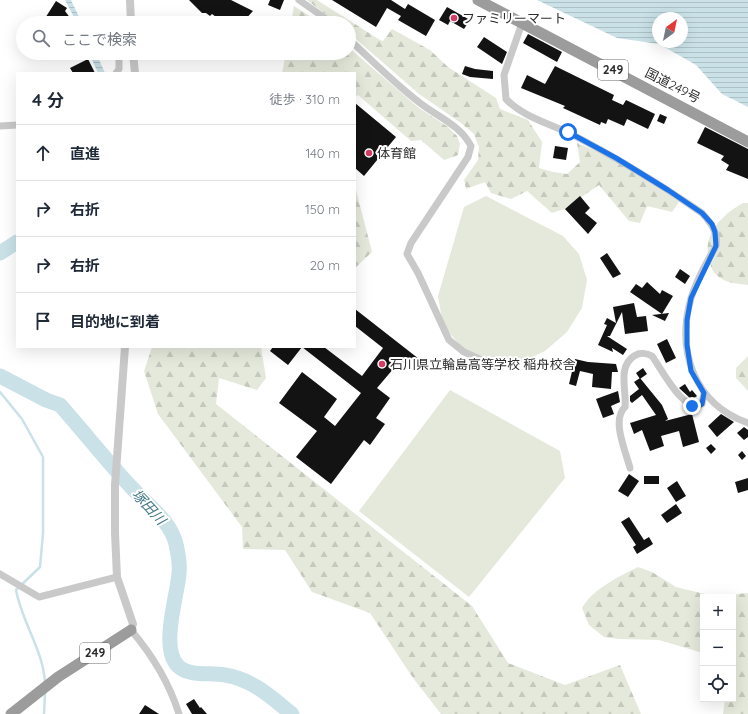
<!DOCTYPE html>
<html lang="ja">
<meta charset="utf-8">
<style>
body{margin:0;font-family:Quicksand,"Noto Sans JP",sans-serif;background:#f6f6f7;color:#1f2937}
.controls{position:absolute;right:12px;bottom:12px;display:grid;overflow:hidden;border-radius:0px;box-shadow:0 4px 16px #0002}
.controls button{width:36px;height:36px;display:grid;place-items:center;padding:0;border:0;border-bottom:1px solid #e0e1e3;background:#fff;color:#1f2937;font:20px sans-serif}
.compass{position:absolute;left:652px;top:12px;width:36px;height:36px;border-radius:50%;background:#fff;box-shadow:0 4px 16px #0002;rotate:33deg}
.stop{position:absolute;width:12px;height:12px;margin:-9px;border:3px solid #1a73e8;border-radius:50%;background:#fff}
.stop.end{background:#1a73e8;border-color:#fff;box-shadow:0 1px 4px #0008}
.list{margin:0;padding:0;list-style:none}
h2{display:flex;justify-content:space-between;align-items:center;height:52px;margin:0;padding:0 16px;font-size:17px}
h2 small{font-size:13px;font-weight:400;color:#747a83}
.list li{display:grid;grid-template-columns:26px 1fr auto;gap:12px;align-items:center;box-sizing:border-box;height:56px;padding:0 16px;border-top:1px solid #e0e1e3}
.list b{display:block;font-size:15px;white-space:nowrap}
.list em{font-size:13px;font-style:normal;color:#747a83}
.icon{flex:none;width:22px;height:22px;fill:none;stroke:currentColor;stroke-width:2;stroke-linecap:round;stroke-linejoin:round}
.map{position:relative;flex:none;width:748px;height:714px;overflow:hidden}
.search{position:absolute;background:#fff;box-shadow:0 4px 16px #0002;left:16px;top:16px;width:340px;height:44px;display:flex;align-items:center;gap:10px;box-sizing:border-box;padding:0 14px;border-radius:22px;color:#747a83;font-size:15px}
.panel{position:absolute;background:#fff;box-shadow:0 4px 16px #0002;left:16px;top:72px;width:340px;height:276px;border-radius:0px}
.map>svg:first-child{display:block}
.forest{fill:url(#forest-firs)}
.pitch{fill:#e5e9db}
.water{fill:url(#water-rules);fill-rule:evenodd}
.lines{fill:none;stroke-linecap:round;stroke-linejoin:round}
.stream{stroke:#c9e1e7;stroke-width:2.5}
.river{stroke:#c9e1e7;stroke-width:15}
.building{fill:#131313}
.minor{stroke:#c9c9c9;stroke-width:7}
.tertiary{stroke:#c9c9c9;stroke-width:8}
.trunk{stroke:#9c9c9c;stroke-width:11}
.route{stroke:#1a73e8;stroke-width:5}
.poi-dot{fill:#d43e64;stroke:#fff;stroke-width:1.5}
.labels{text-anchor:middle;stroke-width:4;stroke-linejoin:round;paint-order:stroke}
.shield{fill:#fff;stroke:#6b6b6b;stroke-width:1}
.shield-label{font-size:12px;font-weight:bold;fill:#2c2c2c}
.poi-label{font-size:13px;fill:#2c2c2c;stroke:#fff;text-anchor:start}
.street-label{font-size:13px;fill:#2c2c2c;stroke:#fff}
.water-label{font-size:14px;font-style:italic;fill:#437886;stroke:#fff}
</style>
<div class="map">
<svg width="748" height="714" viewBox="0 0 748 714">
<defs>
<pattern id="forest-firs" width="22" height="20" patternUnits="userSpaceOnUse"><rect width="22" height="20" fill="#e5e9db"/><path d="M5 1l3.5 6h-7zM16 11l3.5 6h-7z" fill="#c5c8bc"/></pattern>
<pattern id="water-rules" width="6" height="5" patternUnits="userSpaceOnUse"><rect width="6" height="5" fill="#c9e1e7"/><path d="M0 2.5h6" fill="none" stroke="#adc1c6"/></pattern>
</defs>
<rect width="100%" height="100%" fill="#fff"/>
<path class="forest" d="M307,0H317L380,40L383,41L392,29L430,50L448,67L496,98L500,109L528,120L542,142L539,168L553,172L567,174L580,162L577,143L610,157L679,202L672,212L647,206L640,223L629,221L599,185L564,209L552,213L527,191L511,199L491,193L485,182L466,189L464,180L478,160L479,147L474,134L461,123L419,94L349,33V23H337Z
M294,6L320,23H291Z
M349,48L419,108L448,127L457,136L460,144L458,155L444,160L421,140L411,141L358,95L355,97V73H282L286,53H349Z
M355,186L372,252L355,268Z
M743,203H748V285C739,284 726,283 719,277C712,272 711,267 709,259C702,234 723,214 743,203Z
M152,347H261L266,378L257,390L219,378L216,404L472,606L508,663L565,685L620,665L641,714H441L413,678L370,613L312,592L285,550L243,549L242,527L158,414L144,371Z
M748,356V391L736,378V368Z
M638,567L652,572L676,587L713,596L748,593V714H723L725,699H733V597H703V653L659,640L619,639L604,637L589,625L582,608C593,589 618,577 638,567Z"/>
<path class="pitch" d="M486,196L563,236L579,254L587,280L582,308L567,332L545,351L519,363L493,361L462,348L443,325L438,296L464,207Z
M450,390L560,451L565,478L469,597L359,511Z"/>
<path class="water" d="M65,0H71L82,23H77Z
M537,0H748V107L722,94L696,65L659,44L617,38ZM658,18H682V42H658Z
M89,53H96L105,73H98Z"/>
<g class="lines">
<path class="stream" d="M0,392L22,419L43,457V533L40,567L16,590C22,623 44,651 45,684
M44,714L45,693"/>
<path class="river" d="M0,253L17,242
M0,376L46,400L60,405C85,433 108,463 134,490C149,507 170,520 176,544C178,553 180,566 179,574C177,597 160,648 178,666C189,677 211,672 225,675C252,679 271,697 292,714"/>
</g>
<path class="building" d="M189,0H231L253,11L242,23L235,18L231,23H224L212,14L210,16L206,13H202Z
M270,0H284L280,10L268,5Z
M332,0H391L405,9L408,4L435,20L426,36L398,20L401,16L387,8L376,27Z
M56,1L67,8L65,11L74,23H66L61,17L58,23H42Z
M447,7L470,20L464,29L450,21L448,25L439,20Z
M528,34L562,52L557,62L523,43Z
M484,37L507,52L502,64L477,47Z
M88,59L95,73H73L70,68Z
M465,66L475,69L493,71V79L470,77L462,74Z
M555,66L614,95L612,100L623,105L626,100L655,114L648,129L627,119L624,126L608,119L606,124L601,122L600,125L563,108L565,106L521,88L527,75L545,84Z
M355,103L396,137L364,176L355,168Z
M660,114L667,117L664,124L657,121Z
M705,127L748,149V179L726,170L729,165L721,160L724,156L697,143Z
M555,146L568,148L566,160L553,158Z
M580,196L590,208L585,213L597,223L588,234L565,209Z
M607,253L621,274L613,278L600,258Z
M680,269L690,276L685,284L675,277Z
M647,282L660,294L662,290L673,296L662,314L630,292L636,284L642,288Z
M634,303L637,317L646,316L648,331L625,334L622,312L610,336H607L627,349L623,355L612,348L613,352L598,345L607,325L604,324L607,318L616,323L613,307Z
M355,309L419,359L412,370L400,361L377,388L390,398L376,418L385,424L370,445L364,440L331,484L296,457L317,431L279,403L302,372L337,399L324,417L335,426L361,393L302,347H324L362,376L383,348L355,326Z
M669,313L665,321L652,315Z
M667,339L676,358L666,363L657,344Z
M273,347H302L288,365L270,351Z
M575,359L588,362L616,364L618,372H612L611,389L592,387L593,374L580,371L576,386L569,384Z
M643,368L647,374L640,379L636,373Z
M640,378L662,405L668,419L665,421L692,414L699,442L683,447L679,431L661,436L664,446L650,451L642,430L634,434L630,423L656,415L642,395L632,403L630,401V396L639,389L634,382Z
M685,384L690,392L692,390L697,396L694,398L695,400L691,399L679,388Z
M618,391L620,402L611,406L614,414L603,418L596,399Z
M721,414L734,422L717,437L708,426Z
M744,427L748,430V437L744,440L737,433Z
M711,444L716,449L711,454L706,448Z
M742,451L746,456L742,460L738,455Z
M629,474L639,481L628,497L618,491Z
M644,476H659V484H644Z
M748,478V490L738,493L735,482Z
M677,481L686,496L676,502L667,488Z
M676,504L682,513L667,523L661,515Z
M629,517L644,540L649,537L653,544L637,554L633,547L636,545L621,522Z
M194,699L200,708L201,707L207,714H192L186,704Z
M145,705L159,714H139Z"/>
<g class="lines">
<path class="minor" d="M299,0L332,23
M522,23L504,75L506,99C524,118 552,124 575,136C619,159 661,185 702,213C710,222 719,233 716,246C714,251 709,257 707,262C701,273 695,286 691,298C676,351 694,404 748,423
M349,39C372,61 395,84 420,103C438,117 460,125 471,146L468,157L411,243L407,254L418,273L449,340L464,352L500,368
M116,73L119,69V53
M0,126L17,125
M630,468C626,452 611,420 625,407C627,391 617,367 634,356C640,352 647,353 652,356C661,368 685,416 702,404L704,393
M0,574L39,597L117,577
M131,630C153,656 169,682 179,714"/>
<path class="tertiary" d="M130,0L131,23
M133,53L135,73
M125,347L115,485V533L117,577L133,624L131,630"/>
<path class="trunk" d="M478,0L748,142
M11,714L58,677L131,630"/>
</g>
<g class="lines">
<path class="route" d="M568,132L616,158L668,190L702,213L712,224L715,232L716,246L691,298L687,320V345L691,371L704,393L702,404L698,406H692"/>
</g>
<g class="poi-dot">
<circle cx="454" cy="18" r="4"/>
<circle cx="369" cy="153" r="4"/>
<circle cx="382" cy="364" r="4"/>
</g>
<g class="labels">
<g class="shield">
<rect x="598" y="60" width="30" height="20" rx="3"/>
<rect x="80" y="643" width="30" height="20" rx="3"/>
</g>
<g class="shield-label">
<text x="613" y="74">249</text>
<text x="95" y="657">249</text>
</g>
<g class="poi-label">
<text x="462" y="23">ファミリーマート</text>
<text x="377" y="158">体育館</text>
<text x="390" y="369">石川県立輪島高等学校 稲舟校舎</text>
</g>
<g class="street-label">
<text transform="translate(673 85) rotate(27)" y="5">国道249号</text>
</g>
<g class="water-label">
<text transform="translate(149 507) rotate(47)" y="5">塚田川</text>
</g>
</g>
</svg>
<div class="controls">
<button>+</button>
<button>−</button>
<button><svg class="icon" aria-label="locate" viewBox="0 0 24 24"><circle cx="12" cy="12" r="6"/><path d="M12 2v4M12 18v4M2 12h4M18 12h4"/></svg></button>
</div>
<svg class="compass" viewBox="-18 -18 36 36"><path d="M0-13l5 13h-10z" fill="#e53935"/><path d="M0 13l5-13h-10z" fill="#747a83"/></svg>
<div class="stop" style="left:568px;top:132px"></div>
<div class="stop end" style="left:692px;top:406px"></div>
<div class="search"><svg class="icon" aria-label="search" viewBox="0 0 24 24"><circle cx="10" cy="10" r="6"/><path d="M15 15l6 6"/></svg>ここで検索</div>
<section class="panel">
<h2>4 分<small>徒歩 · 310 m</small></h2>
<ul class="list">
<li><svg class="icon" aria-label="ahead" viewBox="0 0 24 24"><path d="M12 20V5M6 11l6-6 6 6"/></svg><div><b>直進</b></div><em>140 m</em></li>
<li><svg class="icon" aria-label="right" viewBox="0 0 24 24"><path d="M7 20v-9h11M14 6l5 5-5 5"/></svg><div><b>右折</b></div><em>150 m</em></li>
<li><svg class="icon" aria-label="right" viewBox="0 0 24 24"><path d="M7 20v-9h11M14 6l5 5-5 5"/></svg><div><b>右折</b></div><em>20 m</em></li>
<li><svg class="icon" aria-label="arrive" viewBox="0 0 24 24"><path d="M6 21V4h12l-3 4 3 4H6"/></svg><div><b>目的地に到着</b></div></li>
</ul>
</section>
</div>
